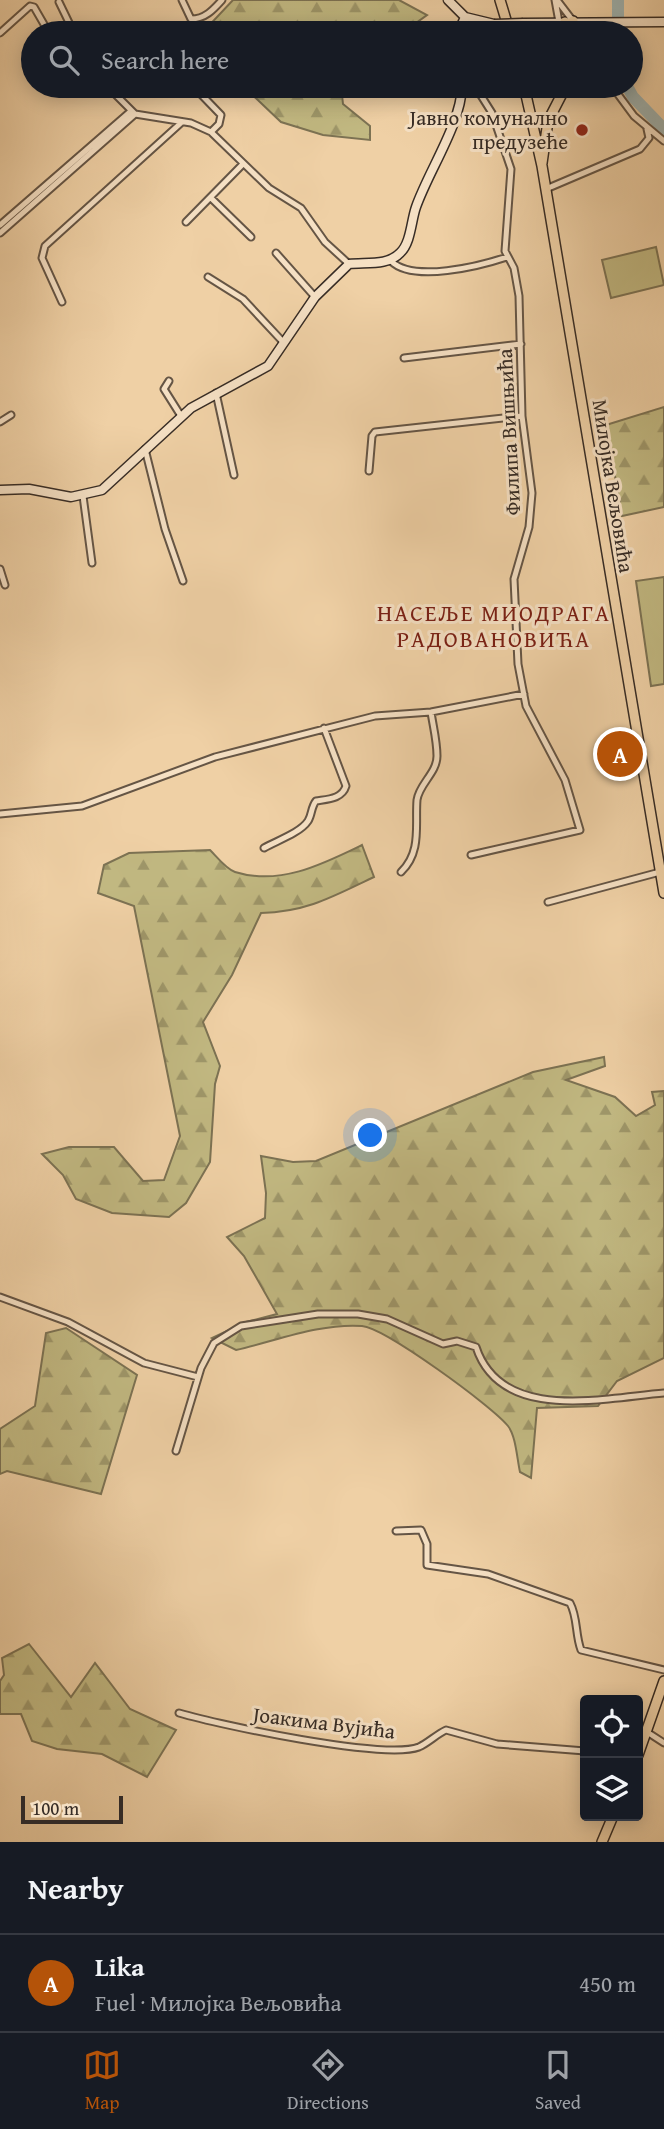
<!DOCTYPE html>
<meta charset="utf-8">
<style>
body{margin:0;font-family:"Gentium Book Plus",serif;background:#20242c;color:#f1f3f6}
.controls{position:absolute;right:21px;bottom:21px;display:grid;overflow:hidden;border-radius:7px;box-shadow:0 4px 18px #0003}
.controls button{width:63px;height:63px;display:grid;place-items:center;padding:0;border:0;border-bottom:2px solid #363941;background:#171b24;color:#f1f3f6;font:35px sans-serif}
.scale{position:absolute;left:21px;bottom:18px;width:102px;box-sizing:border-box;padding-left:7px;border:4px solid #372c25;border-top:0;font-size:19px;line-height:24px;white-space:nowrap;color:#372c25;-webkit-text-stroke:5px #f5e0c4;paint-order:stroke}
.you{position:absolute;left:371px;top:1136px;width:24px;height:24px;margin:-18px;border:5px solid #fff;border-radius:50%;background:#1a73e8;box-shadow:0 0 0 10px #1a73e833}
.badge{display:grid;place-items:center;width:46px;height:46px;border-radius:50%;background:#b45309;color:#fff;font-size:23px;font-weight:700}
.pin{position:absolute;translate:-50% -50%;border:4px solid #fff;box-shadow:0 2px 7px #0006}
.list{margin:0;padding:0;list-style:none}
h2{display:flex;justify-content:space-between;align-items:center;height:91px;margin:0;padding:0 28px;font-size:30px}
h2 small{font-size:23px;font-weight:400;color:#9ea1a6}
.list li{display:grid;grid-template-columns:46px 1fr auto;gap:21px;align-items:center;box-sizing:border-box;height:98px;padding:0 28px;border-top:2px solid #363941}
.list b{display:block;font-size:26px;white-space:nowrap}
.list p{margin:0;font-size:23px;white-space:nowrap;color:#9ea1a6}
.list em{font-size:23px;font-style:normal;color:#9ea1a6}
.icon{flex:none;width:38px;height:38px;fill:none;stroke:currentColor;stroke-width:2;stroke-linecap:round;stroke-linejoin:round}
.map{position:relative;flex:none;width:664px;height:1842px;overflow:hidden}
.search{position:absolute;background:#171b24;box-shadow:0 4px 18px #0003;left:21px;right:21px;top:21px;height:77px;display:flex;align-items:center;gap:18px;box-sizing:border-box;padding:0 24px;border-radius:38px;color:#9ea1a6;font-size:26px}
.sheet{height:189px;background:#171b24}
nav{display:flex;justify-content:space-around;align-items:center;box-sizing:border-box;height:98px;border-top:2px solid #363941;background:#171b24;font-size:19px;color:#9ea1a6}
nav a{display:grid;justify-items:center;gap:4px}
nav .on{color:#b45309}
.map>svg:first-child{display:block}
.green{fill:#c1b881;stroke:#7c7253;stroke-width:2}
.forest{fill:url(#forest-firs);stroke:#7c7253;stroke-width:2}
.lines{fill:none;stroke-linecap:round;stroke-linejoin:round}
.river{stroke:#9fb4b2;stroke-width:12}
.street-casing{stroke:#655545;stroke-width:9}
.secondary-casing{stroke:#372c25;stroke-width:11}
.primary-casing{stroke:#372c25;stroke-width:12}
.street{stroke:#f5e0c4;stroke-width:5}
.secondary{stroke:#f5e0c4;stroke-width:8}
.primary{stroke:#efd0a5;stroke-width:9}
.secondary-bridge-casing{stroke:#372c25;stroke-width:11;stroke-linecap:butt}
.secondary-bridge{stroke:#f5e0c4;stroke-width:8}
.poi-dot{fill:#8f2418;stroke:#f5e0c4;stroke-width:2.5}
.labels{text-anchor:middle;stroke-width:6;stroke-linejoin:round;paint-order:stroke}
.poi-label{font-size:21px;fill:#372c25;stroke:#f5e0c4;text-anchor:end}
.street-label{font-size:21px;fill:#372c25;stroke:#f5e0c4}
.neighbourhood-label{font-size:23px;letter-spacing:2px;fill:#7a1f14;stroke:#f5e0c4}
</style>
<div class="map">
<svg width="664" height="1842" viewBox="0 0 664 1842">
<defs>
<pattern id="forest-firs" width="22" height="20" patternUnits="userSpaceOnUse" patternTransform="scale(1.75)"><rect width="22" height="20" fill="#c1b881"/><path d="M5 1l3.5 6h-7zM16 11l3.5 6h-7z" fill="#9e9669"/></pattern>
</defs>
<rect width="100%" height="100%" fill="#efd0a5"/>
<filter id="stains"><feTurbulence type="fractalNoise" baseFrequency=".00286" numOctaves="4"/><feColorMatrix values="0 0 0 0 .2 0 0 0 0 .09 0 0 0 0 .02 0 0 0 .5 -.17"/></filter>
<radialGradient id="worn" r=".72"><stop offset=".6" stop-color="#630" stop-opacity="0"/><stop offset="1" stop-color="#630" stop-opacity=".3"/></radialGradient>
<path class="green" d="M656,247L664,285L611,298L602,260Z
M664,577V684L651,686L636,581Z"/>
<path class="forest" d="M233,0H399L427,15L402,33H202Z
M243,86H341L343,104L370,126V140L323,135L281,122Z
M664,407V507L622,516L606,425Z
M362,845L374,877C334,896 307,912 261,913L232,975L203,1022L220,1066L215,1084L210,1162L186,1203L169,1217L112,1213L76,1199L63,1175L42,1154L69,1147H114L143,1181L164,1180L180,1136L134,906L98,893L104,865L129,853L210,850C217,857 226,869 235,872C280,886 323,864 362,845Z
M604,1057L605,1066L566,1080L615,1097L636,1116L655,1105L652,1092L664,1091V1358L617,1381L598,1406L537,1408L531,1478L520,1472C517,1459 516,1436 508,1426C492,1406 385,1328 362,1326C320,1323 276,1341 236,1350L212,1338L246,1322L277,1314L244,1256L227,1237L265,1218L266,1193L261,1156L293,1162L316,1161L533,1072Z
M66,1328L137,1375L101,1494L7,1471L0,1474V1429L35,1406L46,1333Z
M29,1644L71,1697L95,1663L130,1709L176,1730L147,1777L102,1754L57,1749L32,1741L21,1714H0V1681L4,1675L2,1658Z"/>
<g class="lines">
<path class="river" d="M618,0V33
M627,86L633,97L664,129"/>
<g class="street-casing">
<path id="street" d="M182,0L191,19C205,19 213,10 222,0
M555,0L559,22
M557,0L573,21
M59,2L74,33
M0,33L30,6L34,7L49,33
M107,86L135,114L191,123L211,132L269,188L301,208L325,242L349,264
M193,86L221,115L219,124L211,132
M594,86L617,93L634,116L664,141
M546,189L640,149L649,138L647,129
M211,198L251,237
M186,222L243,164
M0,225L130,112
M0,233L135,114
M276,253L315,297
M391,261C413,283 480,266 507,257
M208,277L243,299L284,343
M62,302L42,258L45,246L182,122
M404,358L521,344
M169,381L164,389L181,416
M216,393L234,475
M0,422L11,415
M145,449L165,529L183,581
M369,471L372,436L375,432L522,416
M83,496L92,563
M0,569L5,585
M0,814L82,806L215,757L375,716L431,712L524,694
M264,848C276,841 300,833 308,821C312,815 311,807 316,801C328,799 342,799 346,786L324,728
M471,855L580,830L565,780L526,706L518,664L514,579L529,527L532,493L522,416L519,296L514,268L505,251L511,169L492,113L475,86
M401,872C422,852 415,825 417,800C419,784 437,773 437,756C437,741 433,726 431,712
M548,902L660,872
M0,1297L68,1322L144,1363L198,1377
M176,1451L201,1368L214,1343L241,1326L318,1314H358L387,1319L443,1344L457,1341L476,1347C501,1423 603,1398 664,1393
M396,1531L421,1530L427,1544V1565L488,1574L570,1603C578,1618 575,1634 581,1650L664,1670
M179,1713C220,1725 384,1760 419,1747C428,1743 437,1734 446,1730L497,1744L585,1751
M647,1732L664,1743"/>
</g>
<g class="secondary-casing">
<path id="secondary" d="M448,0L465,17L494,24
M523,23L664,22
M458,33L465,17
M0,490L29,489L71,497L102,490L191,408L268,366L315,297L349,264C366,262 388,266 400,253C411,243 411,221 416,207C429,170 461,124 462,86"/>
</g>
<g class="primary-casing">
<path id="primary" d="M500,0L510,33
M573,21L575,33
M565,22L566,33
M524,86L542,166L664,893
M542,163L548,121L566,86
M638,1755L664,1681
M602,1842L613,1816"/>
</g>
<use href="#street" class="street"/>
<use href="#secondary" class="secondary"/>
<use href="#primary" class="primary"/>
<g class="secondary-bridge-casing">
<path id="secondary-bridge" d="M494,24L523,23"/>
</g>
<use href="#secondary-bridge" class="secondary-bridge"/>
</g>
<circle class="poi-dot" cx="582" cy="130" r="7"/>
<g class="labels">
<g class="poi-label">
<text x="568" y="125">Јавно комунално<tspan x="568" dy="24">предузеће</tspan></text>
</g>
<g class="street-label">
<text transform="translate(509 432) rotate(-93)" y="7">Филипа Вишњића</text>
<text transform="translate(613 486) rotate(81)" y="7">Милојка Вељовића</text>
<text transform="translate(324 1723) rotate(7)" y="7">Јоакима Вујића</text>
</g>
<g class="neighbourhood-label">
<text x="494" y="621">НАСЕЉЕ МИОДРАГА<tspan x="494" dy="26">РАДОВАНОВИЋА</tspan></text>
</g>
</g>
<rect width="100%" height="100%" filter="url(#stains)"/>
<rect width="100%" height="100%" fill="url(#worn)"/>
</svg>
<div class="controls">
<button><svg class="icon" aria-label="locate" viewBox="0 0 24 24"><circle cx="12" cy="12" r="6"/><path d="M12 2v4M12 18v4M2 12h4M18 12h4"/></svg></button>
<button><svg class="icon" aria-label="layers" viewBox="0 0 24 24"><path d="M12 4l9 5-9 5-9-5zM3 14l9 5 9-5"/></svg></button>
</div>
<div class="scale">100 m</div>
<div class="you"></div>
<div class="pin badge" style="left:620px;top:754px">A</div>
<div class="search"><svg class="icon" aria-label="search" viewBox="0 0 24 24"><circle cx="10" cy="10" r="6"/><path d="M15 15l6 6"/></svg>Search here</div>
</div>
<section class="sheet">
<h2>Nearby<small></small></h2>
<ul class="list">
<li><span class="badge">A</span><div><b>Lika</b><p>Fuel · Милојка Вељовића</p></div><em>450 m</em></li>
</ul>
</section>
<nav>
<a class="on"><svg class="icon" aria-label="map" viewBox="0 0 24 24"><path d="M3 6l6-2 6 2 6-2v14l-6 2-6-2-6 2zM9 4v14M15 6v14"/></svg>Map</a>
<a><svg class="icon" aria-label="directions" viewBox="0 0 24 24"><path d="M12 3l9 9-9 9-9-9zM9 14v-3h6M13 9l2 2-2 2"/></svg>Directions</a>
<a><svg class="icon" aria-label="saved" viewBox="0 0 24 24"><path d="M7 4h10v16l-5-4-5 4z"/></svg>Saved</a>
</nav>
